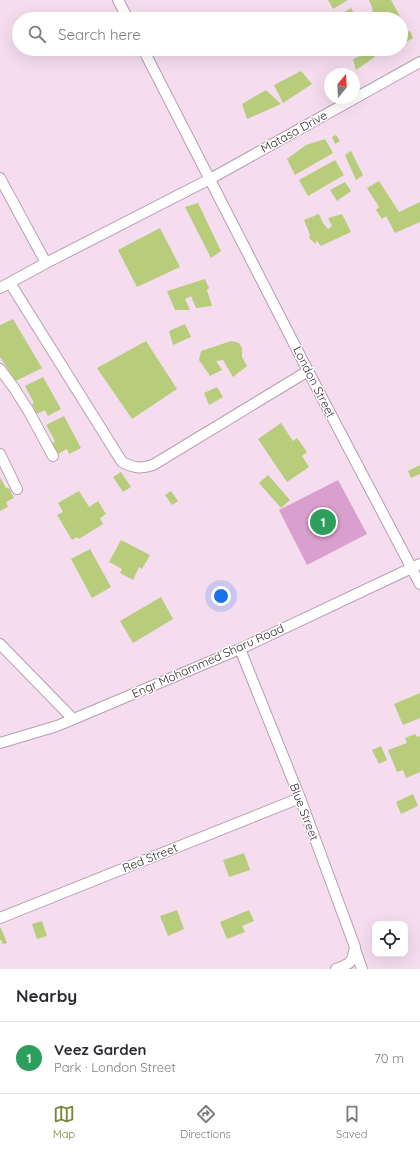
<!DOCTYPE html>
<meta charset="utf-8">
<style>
body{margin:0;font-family:Quicksand,sans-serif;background:#f7f7f7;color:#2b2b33}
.controls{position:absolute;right:12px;bottom:12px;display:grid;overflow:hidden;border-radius:8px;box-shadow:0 4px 16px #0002}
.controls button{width:36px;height:36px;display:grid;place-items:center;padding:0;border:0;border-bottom:1px solid #e1e1e2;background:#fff;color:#2b2b33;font:20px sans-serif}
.compass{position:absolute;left:324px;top:68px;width:36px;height:36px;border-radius:50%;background:#fff;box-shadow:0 4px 16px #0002;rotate:18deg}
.you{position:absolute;left:221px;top:596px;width:14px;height:14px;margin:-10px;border:3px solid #fff;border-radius:50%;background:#1a73e8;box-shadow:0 0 0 6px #1a73e833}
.badge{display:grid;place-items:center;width:26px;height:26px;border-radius:50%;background:#738636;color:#fff;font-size:13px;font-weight:700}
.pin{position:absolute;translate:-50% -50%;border:2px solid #fff;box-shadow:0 1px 4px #0006}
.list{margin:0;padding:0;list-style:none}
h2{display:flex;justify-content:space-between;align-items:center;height:52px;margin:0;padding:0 16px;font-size:17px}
h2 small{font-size:13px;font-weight:400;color:#7c7c81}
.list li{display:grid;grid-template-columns:26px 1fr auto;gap:12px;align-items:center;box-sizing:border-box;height:72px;padding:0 16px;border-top:1px solid #e1e1e2}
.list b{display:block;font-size:15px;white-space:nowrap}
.list p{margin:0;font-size:13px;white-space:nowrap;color:#7c7c81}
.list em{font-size:13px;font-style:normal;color:#7c7c81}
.icon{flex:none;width:22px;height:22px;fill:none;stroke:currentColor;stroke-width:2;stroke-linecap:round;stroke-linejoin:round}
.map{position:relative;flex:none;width:420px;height:969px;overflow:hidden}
.search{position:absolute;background:#fff;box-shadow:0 4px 16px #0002;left:12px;right:12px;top:12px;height:44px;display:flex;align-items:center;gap:10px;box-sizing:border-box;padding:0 14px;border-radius:22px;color:#7c7c81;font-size:15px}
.sheet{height:124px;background:#fff}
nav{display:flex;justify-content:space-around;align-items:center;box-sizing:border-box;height:56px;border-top:1px solid #e1e1e2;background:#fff;font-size:11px;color:#7c7c81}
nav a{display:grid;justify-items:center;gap:2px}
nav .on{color:#738636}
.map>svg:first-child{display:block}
.green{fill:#d99fce}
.building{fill:#b7cd7c}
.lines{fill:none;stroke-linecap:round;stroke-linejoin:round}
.street-casing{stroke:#b59eb0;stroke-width:12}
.street{stroke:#fff;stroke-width:10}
.labels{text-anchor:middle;stroke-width:3;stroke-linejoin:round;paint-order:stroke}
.street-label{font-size:12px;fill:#342b32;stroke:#fff}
</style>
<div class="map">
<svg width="420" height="969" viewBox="0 0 420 969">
<rect width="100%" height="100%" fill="#f5ddef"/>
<path class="green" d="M338,480L367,534L307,565L279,510Z"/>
<path class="building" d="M328,0H348L333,9Z
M369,0H391L407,29L401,32V19H375L373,15L372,7Z
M351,8L358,19H339L338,16Z
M410,31L413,38L401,45V34Z
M354,49H367L356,53Z
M370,52L375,57L356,70L353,59Z
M301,71L312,84L283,103L274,85Z
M266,90L281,104L247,119L242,104Z
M336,135L340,141L335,144L332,137Z
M325,139L333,153L295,175L287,159L306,145Z
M351,151L363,175L356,180L345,155Z
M335,160L344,175L308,196L299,180Z
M379,181L399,212L420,202V222L395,233L386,216L382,219L376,210L379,207L367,188Z
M345,182L351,191L337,201L330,190Z
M198,203L221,251L211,258L185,207Z
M319,214L323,223L328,229L332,226L328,218L342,214L351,232L321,246L316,240V244L309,238L310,235L304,220Z
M160,228L180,267L137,287L118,250Z
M205,279L209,288L207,290L212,306L196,308L191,296L185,299L190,310H175L167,291Z
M13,319L42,368L16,381L0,357V325Z
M185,324L191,337L173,345L169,331Z
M146,341L177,389L132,419L97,368Z
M231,341L239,343L242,348V357L247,366L233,377L223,360L216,361L222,370L210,376L199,360L201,351Z
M43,377L61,409L48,416L45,410L37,414L32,404L34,403L25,386Z
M217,387L223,397L209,405L204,393Z
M64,416L81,448L69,454L67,449L58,454L52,443L55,441L46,425Z
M281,423L293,441L297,438L307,452L302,456L309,467L287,482L258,439Z
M420,465V474L411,478L408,471Z
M121,472L131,487L123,492L113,477Z
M268,475L290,500L281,508L259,483Z
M0,477L6,488H9L14,498L6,502L8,507L0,511Z
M79,491L89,507L98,501L106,514L100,518L103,524L79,539L77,537L72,540L57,515L63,512L58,503Z
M171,491L178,501L172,505L165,495Z
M121,540L150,555L142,569L139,567L133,580L120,573L122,569L109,562Z
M90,549L111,587L92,598L71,559Z
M161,597L173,619L133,643L120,621Z
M420,693V718L403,725L394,704Z
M415,734L417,737L420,736V772L406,778L403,770L397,772L388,750L407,743L405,738Z
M381,746L387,760L379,764L372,750Z
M413,794L418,806L401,814L396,802Z
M244,853L250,870L229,877L223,860Z
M177,910L184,929L168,936L160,916Z
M249,910L254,921L242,926L245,932L227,939L220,922Z
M42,921L47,936L37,939L32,924Z
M0,928H1L7,943L3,944L1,940H0Z"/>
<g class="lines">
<g class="street-casing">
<path id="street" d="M118,0L128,19
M143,49L308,371L420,584
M0,178L46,263
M10,283L122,462C134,468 140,469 153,465L308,371
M0,288L46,263L210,179L420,62
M0,369L14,388L28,410L53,456
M0,454L17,489
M0,644L73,719
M240,649L300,798L355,947C352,963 352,963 336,969
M0,743L57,726L240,649L420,564
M0,918L300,798
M355,949L362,969"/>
</g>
<use href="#street" class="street"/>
</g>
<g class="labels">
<g class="street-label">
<text transform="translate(294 132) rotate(-29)" y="4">Matasa Drive</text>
<text transform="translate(314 382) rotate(63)" y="4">London Street</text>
<text transform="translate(208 661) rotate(-24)" y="4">Engr Mohammed Sharu Road</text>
<text transform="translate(304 812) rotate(69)" y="4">Blue Street</text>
<text transform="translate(150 858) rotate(-22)" y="4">Red Street</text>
</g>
</g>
</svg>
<div class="controls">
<button><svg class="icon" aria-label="locate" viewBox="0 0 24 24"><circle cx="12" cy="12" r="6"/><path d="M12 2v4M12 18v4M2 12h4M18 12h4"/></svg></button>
</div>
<svg class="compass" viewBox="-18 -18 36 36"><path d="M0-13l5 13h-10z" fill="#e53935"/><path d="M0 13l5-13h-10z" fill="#7c7c81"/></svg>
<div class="you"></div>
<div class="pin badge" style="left:323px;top:522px;background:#2e9e5b">1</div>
<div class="search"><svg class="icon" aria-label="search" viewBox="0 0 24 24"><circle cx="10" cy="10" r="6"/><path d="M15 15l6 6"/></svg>Search here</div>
</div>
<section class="sheet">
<h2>Nearby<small></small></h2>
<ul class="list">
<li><span class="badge" style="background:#2e9e5b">1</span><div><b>Veez Garden</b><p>Park · London Street</p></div><em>70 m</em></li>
</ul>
</section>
<nav>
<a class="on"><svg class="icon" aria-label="map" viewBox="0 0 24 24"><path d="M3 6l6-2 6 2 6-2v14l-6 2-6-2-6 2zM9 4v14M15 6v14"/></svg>Map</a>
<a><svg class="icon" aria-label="directions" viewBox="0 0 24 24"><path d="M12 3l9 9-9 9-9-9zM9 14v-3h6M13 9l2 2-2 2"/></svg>Directions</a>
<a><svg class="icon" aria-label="saved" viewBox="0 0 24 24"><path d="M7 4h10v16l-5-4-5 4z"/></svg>Saved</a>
</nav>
